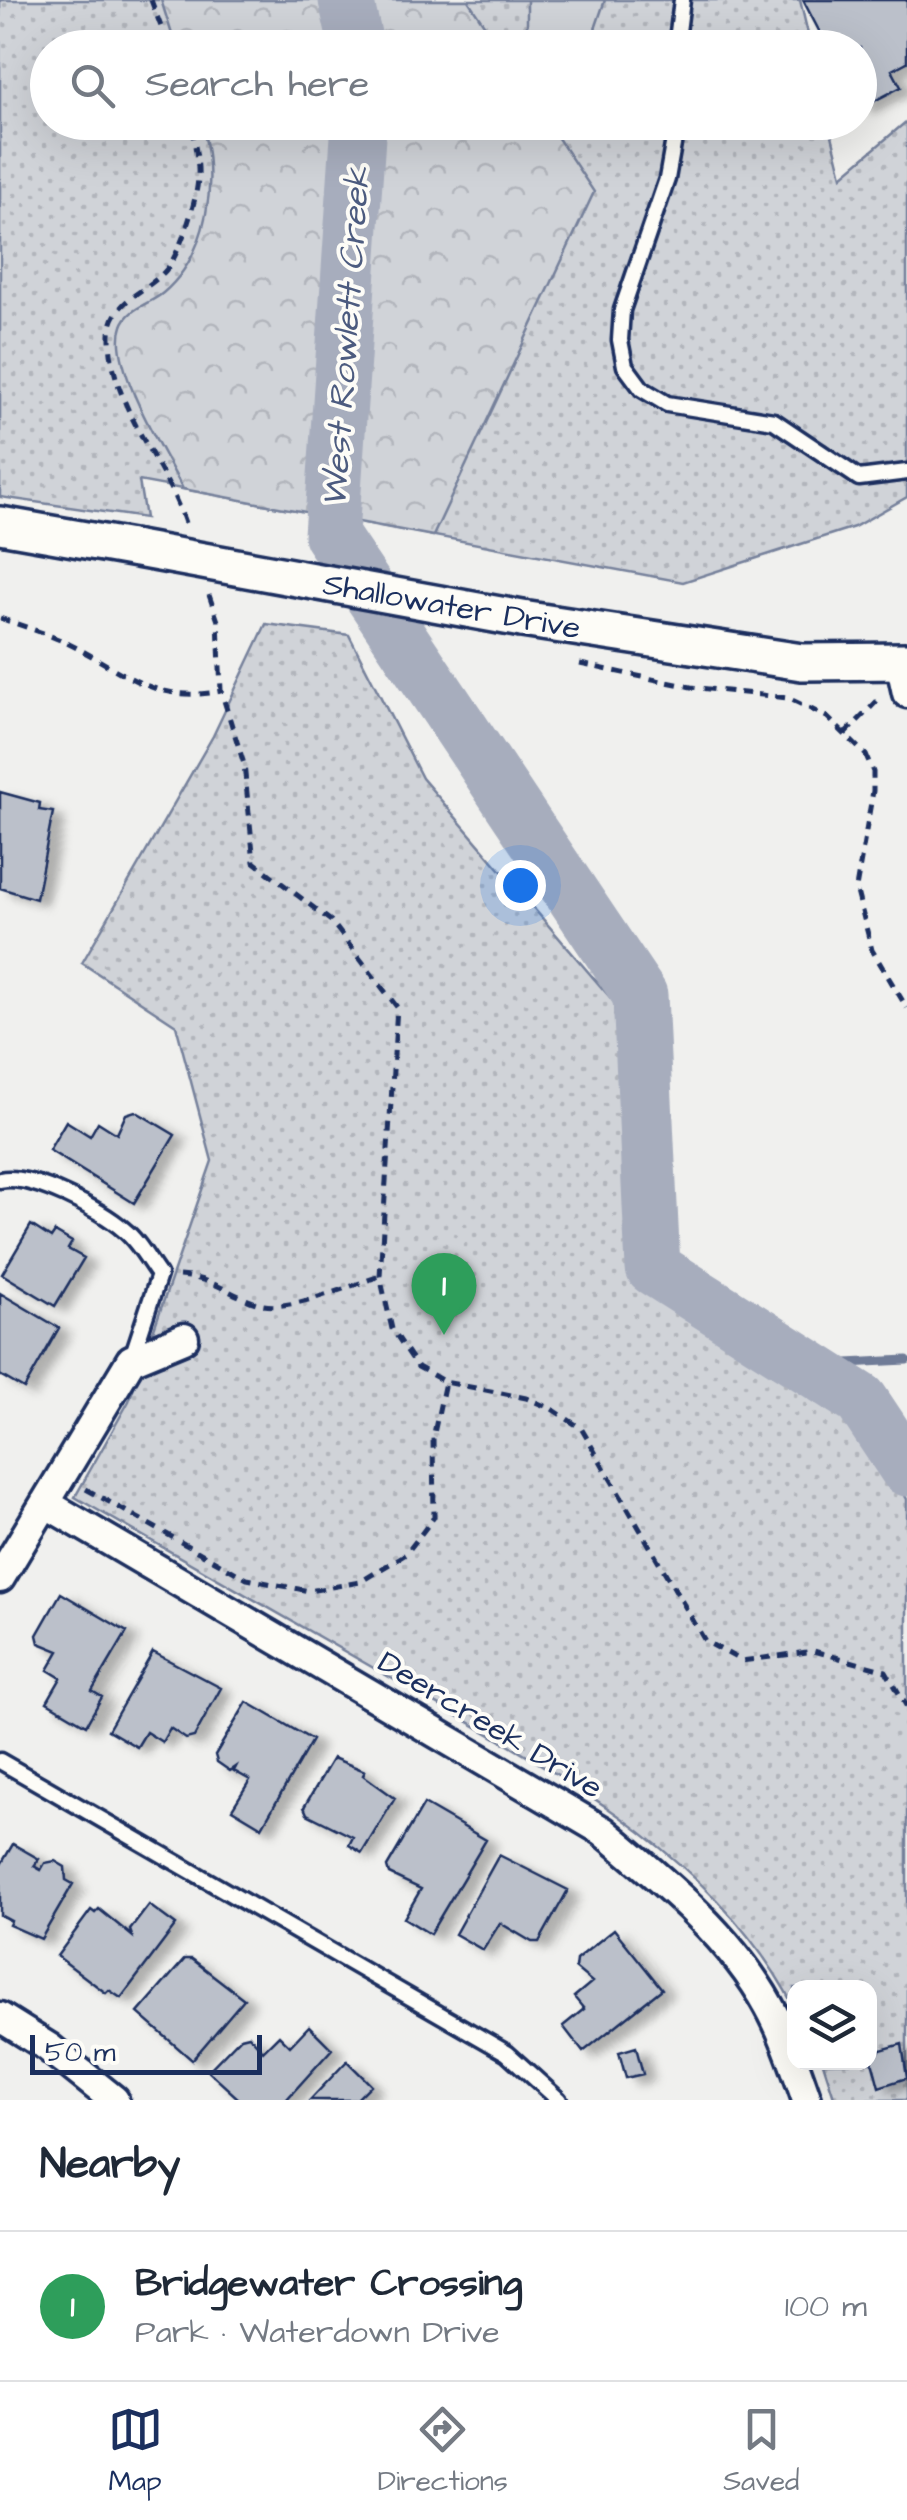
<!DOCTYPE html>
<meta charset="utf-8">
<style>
body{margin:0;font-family:"Architects Daughter",sans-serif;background:#f6f6f7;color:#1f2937}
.controls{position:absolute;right:30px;bottom:30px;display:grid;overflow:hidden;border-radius:20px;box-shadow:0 10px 40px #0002}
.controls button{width:90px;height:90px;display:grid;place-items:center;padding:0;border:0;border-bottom:2px solid #e0e1e3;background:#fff;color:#1f2937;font:50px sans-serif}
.scale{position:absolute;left:30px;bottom:25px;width:232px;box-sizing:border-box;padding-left:10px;border:5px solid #1b2f5e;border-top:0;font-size:28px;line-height:35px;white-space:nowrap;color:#1b2f5e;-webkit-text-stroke:8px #fdfcf7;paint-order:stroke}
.you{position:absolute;left:520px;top:885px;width:35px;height:35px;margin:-25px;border:8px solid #fff;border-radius:50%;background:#1a73e8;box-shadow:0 0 0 15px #1a73e833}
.badge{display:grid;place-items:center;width:65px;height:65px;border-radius:50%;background:#1b2f5e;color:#fff;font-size:32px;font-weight:700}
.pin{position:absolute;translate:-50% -82px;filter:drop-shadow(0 2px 5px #0008)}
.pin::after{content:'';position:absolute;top:52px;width:35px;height:30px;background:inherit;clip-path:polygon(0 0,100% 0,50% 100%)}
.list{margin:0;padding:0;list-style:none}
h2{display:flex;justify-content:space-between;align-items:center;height:130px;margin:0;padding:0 40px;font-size:42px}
h2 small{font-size:32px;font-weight:400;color:#747a83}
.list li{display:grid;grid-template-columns:65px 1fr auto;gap:30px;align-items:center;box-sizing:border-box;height:150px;padding:0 40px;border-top:2px solid #e0e1e3}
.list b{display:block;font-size:38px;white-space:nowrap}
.list p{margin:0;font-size:32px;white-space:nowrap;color:#747a83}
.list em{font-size:32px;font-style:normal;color:#747a83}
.icon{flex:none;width:55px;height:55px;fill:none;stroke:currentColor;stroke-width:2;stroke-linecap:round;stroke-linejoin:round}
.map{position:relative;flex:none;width:907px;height:2100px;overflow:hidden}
.search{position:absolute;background:#fff;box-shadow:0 10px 40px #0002;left:30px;right:30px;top:30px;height:110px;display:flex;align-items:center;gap:25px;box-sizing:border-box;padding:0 35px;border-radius:55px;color:#747a83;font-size:38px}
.sheet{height:280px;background:#fff}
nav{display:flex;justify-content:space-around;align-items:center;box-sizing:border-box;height:140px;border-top:2px solid #e0e1e3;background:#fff;font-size:28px;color:#747a83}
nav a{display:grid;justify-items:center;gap:5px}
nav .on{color:#1b2f5e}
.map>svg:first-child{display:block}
.grass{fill:url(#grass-dots);stroke:#76819b;stroke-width:2.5}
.forest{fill:url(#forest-crowns);stroke:#76819b;stroke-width:2.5}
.garden{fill:#d0d3d8;stroke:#76819b;stroke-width:2.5}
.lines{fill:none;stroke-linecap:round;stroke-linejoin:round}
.stream{stroke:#6f7b97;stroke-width:9}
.river{stroke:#a7adbd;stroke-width:55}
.building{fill:#bbc0ca;stroke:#1b2f5e;stroke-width:2.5;filter:url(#shadow)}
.service-casing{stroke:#1b2f5e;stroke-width:21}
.minor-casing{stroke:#1b2f5e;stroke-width:35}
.tertiary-casing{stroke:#1b2f5e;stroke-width:42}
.path{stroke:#1b2f5e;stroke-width:5;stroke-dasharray:10 8;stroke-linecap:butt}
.service{stroke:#fdfcf7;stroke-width:14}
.minor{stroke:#fdfcf7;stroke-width:28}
.tertiary{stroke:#fdfcf7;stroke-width:35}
.tertiary-bridge-casing{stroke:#1b2f5e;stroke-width:42;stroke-linecap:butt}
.tertiary-bridge{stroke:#fdfcf7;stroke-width:35}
.labels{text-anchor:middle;stroke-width:8;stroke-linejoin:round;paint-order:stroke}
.street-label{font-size:32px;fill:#1b2f5e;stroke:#fdfcf7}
.water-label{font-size:35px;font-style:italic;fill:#4c5b7f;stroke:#fdfcf7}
</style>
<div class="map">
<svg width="907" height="2100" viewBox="0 0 907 2100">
<defs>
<pattern id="grass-dots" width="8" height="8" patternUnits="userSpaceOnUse" patternTransform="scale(2.5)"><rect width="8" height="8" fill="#d0d3d8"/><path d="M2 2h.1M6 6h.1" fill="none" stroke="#b2b5bc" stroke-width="1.8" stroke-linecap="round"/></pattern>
<pattern id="forest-crowns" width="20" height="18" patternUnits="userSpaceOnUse" patternTransform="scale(2.5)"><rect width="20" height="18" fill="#d0d3d8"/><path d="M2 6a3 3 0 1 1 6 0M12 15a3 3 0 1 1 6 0" fill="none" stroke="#b2b5bc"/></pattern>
<filter id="shadow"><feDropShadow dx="11" dy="6" stdDeviation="5" flood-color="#0004"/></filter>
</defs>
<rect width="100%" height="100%" fill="#f0f0ee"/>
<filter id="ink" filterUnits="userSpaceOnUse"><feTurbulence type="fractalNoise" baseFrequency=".01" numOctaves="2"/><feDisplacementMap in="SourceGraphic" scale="20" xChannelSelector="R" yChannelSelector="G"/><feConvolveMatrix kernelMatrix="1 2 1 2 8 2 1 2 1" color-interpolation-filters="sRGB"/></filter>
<g filter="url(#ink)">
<path class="grass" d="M0,0H800L811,47L48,48V122L829,123L842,176L907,121V497L854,527L683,582L139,481L145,518L0,497Z
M266,624L349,635L422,778L614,1002L635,1269L855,1413L907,1499V2100H835L823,2063L870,2062V1988H794V2007C710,1845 536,1762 384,1674C281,1615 178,1556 75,1497L129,1401L212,1161L176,1025L82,963L213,736Z"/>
<path class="forest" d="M161,0H468L499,47H176Z
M201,123H548L594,192L433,536L183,489C165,454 108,364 122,326C128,308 150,304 163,293C209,254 219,177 201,123Z"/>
<path class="garden" d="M527,0H605L594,32L581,47L540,48L527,26Z"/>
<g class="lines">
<path class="stream" d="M806,1365L907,1360"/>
<path class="river" d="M346,0L357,48
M359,122L331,535L640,995L653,1268L861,1400L907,1469"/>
</g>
<path class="building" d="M803,0H907V62L892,70L901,87L861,108L860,48H828Z
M0,792L40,803L39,810L53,812L36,899L0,888Z
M135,1111L175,1135L134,1203L49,1150L66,1121L90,1136L98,1122L117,1134L126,1114Z
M31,1225L51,1238L55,1232L72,1242L68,1249L84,1258L55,1306L2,1274Z
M0,1293L59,1328L24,1389L0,1375Z
M61,1593L127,1632L92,1691L102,1697L86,1725L47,1702L61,1678L48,1670L59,1651L39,1643L37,1635Z
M153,1652L221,1688L194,1737L186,1739L170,1728L162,1742L146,1732L137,1747L108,1730Z
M247,1702L312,1740L262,1827L232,1809L250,1780L234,1771L236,1767L230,1771L217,1762L215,1755Z
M333,1758L365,1771L363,1775L395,1798L362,1853L349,1845L353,1837L307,1814L304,1807Z
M424,1804L486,1840L430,1934L404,1918L421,1889L389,1874L387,1867Z
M13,1844L39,1859L34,1866L41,1870L45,1863L55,1861L65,1867L66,1880L73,1884L41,1939L9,1925L11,1921L0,1915V1866Z
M499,1855L568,1890L539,1942H532L500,1923L483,1950L455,1934Z
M149,1905L176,1925L121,1998L109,1990L106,1993L57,1956L91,1910L95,1913L99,1909L132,1936L130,1930Z
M614,1929L662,1989L583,2052L563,2026L584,2009L574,1997L592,1982L575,1968L576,1960Z
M185,1959H192L244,1999L192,2060L138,2013Z
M309,2026L332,2049L286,2100H240L208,2071L241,2037L249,2035L263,2051L279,2035L290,2046Z
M902,2044L907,2078L879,2087L870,2053Z
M636,2047L643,2074L626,2078L619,2052Z
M347,2061L371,2085L356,2100H310Z"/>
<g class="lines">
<g class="service-casing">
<path id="service" d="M676,48L682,0
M677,122L667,179L622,310L620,340L625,366L642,389L667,404L774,421L859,478L907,472
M0,1180C31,1173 100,1209 124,1230C138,1241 148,1260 159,1275L131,1360
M0,1761L507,2053L559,2100"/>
</g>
<g class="minor-casing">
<path id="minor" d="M900,661L907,693
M45,1503L603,1831C663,1881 730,1935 769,2006C785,2035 796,2069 807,2100
M0,1578L131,1360L184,1338
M0,2017L48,2047L114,2100"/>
</g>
<g class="tertiary-casing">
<path id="tertiary" d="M0,525L137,549
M522,619L802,662L907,661"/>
</g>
<path class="path" d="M151,0L169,48
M185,523C164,461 111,407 110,338C109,300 145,294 166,270C180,254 198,198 198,176C199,159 193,140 191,122
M209,595L218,621L221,691L244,764L254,862L331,921L397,1007L380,1276L392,1329L418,1367L445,1382L526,1398L552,1409L581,1428L705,1641L742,1661L814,1651L886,1671L907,1707
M0,618C22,626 46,633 67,643C123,670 153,705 221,691
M580,664L691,687L788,698L827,717L866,755L873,772V791L856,888L872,950L907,1008
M845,734L878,700
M179,1276C214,1278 228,1294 259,1304C287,1313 352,1285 380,1276
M86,1489L247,1579L309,1591L360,1582L406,1554L434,1517L433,1438L445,1382"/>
<use href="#service" class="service"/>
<use href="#minor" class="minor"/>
<use href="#tertiary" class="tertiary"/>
<g class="tertiary-bridge-casing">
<path id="tertiary-bridge" d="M137,549L522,619"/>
</g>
<use href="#tertiary-bridge" class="tertiary-bridge"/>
</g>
</g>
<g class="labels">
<g class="street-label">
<text transform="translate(452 605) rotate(10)" y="11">Shallowater Drive</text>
<text transform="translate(491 1724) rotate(31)" y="11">Deercreek Drive</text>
</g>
<g class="water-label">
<text transform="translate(345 337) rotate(-86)" y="12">West Rowlett Creek</text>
</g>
</g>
</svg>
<div class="controls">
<button><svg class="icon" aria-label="layers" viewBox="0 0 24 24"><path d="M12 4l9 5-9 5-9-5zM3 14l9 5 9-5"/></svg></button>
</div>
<div class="scale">50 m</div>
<div class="you"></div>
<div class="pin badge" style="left:444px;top:1335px;background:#2e9e5b">1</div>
<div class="search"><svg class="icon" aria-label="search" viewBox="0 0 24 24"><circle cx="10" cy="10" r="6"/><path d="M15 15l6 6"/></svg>Search here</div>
</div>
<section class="sheet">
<h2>Nearby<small></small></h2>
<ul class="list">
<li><span class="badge" style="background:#2e9e5b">1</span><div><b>Bridgewater Crossing</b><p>Park · Waterdown Drive</p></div><em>100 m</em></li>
</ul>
</section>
<nav>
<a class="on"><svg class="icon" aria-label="map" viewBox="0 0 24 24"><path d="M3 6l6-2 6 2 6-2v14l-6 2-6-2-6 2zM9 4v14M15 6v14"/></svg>Map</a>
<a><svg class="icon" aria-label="directions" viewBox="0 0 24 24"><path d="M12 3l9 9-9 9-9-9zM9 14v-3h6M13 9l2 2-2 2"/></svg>Directions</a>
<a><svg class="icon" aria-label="saved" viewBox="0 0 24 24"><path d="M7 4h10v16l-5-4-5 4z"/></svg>Saved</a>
</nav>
